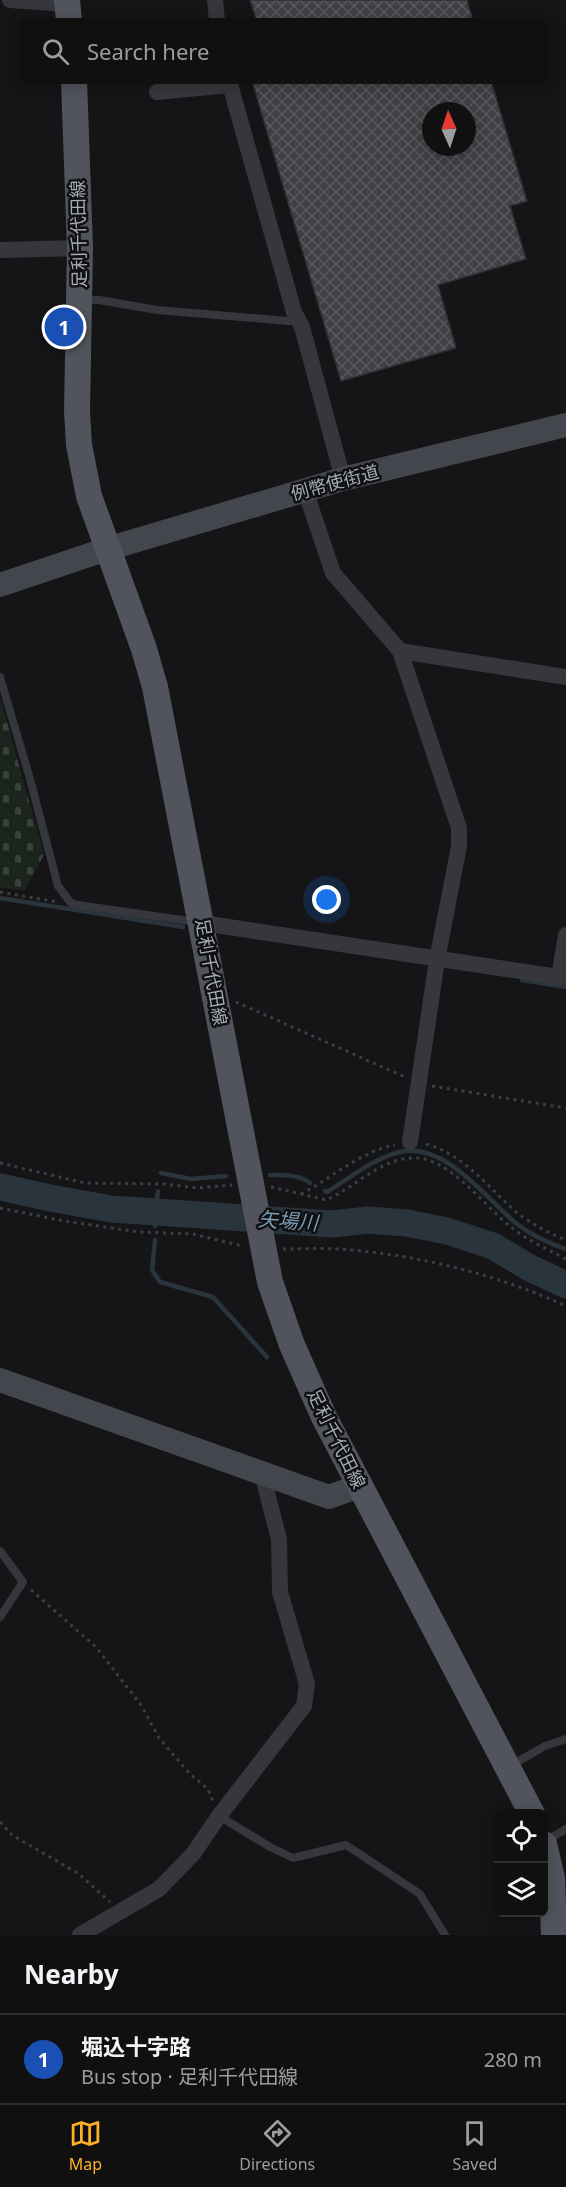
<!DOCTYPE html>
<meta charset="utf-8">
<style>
body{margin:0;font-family:"Noto Sans","Noto Sans JP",sans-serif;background:#1e1e1f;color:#f1f3f6}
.controls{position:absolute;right:18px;bottom:18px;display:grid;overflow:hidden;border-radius:9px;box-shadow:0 3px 15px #0003}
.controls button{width:54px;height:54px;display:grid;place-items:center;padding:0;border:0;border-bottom:2px solid #303031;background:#101011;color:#f1f3f6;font:30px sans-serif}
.compass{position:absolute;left:422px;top:102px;width:54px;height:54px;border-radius:50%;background:#101011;box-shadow:0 3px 15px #0003;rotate:357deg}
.you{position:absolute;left:327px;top:900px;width:21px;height:21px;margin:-15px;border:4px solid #fff;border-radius:50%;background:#1a73e8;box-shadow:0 0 0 9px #1a73e833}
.badge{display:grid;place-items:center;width:39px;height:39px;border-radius:50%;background:#ffb025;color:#fff;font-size:20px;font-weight:700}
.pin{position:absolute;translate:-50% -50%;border:3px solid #fff;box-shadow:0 2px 6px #0006}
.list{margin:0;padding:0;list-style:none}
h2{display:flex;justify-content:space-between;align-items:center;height:78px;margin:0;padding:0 24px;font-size:26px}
h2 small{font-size:20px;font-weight:400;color:#9c9d9f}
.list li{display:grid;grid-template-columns:39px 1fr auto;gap:18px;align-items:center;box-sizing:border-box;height:90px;padding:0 24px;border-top:2px solid #303031}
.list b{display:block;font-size:22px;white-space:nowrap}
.list p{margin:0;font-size:20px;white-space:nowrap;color:#9c9d9f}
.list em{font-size:20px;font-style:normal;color:#9c9d9f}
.icon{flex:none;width:33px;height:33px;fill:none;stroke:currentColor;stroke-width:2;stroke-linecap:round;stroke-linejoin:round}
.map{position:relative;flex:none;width:566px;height:1935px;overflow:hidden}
.search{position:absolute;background:#101011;box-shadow:0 3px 15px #0003;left:18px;right:18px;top:18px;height:66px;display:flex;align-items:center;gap:15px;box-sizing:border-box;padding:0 21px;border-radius:9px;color:#9c9d9f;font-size:22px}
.sheet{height:168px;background:#101011}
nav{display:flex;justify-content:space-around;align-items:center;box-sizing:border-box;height:84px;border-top:2px solid #303031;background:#101011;font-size:16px;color:#9c9d9f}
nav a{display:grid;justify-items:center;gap:3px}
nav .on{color:#ffb025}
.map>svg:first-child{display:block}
.cemetery{fill:url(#cemetery-stones)}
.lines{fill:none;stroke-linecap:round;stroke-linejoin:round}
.stream{stroke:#2a343c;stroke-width:4.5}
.river{stroke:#2a343c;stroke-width:27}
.building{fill:url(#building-cross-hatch);stroke:#2f2f33;stroke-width:1.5;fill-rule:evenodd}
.path{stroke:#3b3e43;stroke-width:3;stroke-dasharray:3 4.5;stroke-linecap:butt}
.lane{stroke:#35373c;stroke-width:8}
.street{stroke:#35373c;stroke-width:16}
.secondary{stroke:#43464c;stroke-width:24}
.primary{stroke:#51545c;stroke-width:26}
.labels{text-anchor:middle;stroke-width:5;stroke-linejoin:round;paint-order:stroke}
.street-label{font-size:18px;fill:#a5acb8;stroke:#101012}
.water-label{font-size:20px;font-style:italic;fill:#799cb7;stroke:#101012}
</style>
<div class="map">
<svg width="566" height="1935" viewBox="0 0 566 1935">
<defs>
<pattern id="cemetery-stones" width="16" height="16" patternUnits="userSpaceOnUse" patternTransform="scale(1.5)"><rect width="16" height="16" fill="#1c251d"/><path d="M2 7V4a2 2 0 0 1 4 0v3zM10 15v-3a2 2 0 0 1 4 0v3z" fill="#3a423c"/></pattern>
<pattern id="building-cross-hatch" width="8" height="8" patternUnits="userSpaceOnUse" patternTransform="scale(1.5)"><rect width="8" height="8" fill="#3e4044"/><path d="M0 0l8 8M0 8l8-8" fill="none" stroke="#57595d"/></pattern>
</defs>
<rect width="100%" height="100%" fill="#151517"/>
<path class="cemetery" d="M0,697L44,855L24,891L0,887Z"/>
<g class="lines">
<path class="stream" d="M0,898L183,927
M522,980L566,987
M161,1173L191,1179L226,1176
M270,1175C284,1175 298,1174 310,1183
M325,1191L327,1192C348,1179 376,1157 400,1152C446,1142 485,1198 517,1224C532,1236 548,1243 566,1249
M155,1226V1211L158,1191
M155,1240L152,1270L160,1282L213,1297L267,1357"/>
<path class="river" d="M0,1187L50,1198L111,1209L332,1224L368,1220L407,1223L447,1231L493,1246L528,1267L566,1285"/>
</g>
<path class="building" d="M250,0H467L473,21H257Z
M252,81H491L527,201L510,206L526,259L438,285L456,348L341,381ZM431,111H467V147H431Z"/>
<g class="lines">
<path class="path" d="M0,892L57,902
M236,1002L405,1077
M432,1086L566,1108
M426,1144C463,1154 486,1185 514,1210C528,1222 548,1233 566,1240
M0,1163L85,1183L165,1184L197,1188L232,1185
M271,1187L326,1200C354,1188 380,1159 412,1158C449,1156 484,1206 511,1227C527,1240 547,1249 566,1259
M301,1194C332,1178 361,1151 395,1145
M0,1208L64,1221L139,1232L193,1234L243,1246
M283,1249C301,1249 320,1248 338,1249C415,1254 496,1274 566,1306
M31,1590L96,1647L141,1705L159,1738L190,1774L207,1788L213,1801
M0,1822L12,1835L79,1874L110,1902"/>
<path class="lane" d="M81,300H99L157,310L289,321L298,320
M0,677L30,779L58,886L71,903L78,905L196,922
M0,1551L23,1582L0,1617
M510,1766L545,1746L566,1739
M219,1816L270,1847L293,1858L346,1845L420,1894L445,1935
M544,1842L566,1829"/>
<path class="street" d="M10,0L68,4
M215,0L217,21
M229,81L294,312L302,327L343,479
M157,92L230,85
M0,250L80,248
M305,490L333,573L400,651L459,828V846L437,960L410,1142
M400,651L566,677
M202,923L566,978
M559,977L566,935
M80,1935L159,1889L193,1854L219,1816L304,1706L307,1684L280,1592L279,1539L262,1474"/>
<path class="secondary" d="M0,585L107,549L343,479L566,425
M0,1380L329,1497L359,1486"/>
<path class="primary" d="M67,0L69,21
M74,81L80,248L77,411L79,445L89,496L144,649L155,687L270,1282L292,1345L324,1417L532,1814
M544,1844L552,1878L554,1935"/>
</g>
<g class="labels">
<g class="street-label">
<text transform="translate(79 234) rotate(-91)" y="6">足利千代田線</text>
<text transform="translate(335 483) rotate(-15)" y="6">例幣使街道</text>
<text transform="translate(211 972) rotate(80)" y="6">足利千代田線</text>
<text transform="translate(336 1439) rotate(64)" y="6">足利千代田線</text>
</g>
<g class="water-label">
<text transform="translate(288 1221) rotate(4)" y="7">矢場川</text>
</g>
</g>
</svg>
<div class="controls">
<button><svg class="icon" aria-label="locate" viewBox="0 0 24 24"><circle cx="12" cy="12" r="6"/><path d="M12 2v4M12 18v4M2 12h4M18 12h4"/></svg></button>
<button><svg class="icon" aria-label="layers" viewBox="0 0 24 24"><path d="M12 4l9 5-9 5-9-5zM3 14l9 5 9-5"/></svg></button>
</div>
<svg class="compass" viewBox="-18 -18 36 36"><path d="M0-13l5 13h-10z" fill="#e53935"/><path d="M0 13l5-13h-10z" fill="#9c9d9f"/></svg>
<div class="you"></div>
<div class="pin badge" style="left:64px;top:327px;background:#1a4fb4">1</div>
<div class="search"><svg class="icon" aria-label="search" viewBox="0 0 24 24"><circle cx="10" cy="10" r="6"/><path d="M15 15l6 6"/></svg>Search here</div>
</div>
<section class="sheet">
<h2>Nearby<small></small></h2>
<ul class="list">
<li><span class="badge" style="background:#1a4fb4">1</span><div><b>堀込十字路</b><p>Bus stop · 足利千代田線</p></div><em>280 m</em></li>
</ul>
</section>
<nav>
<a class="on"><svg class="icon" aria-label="map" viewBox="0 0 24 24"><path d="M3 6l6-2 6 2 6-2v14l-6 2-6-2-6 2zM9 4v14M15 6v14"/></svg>Map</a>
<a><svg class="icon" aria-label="directions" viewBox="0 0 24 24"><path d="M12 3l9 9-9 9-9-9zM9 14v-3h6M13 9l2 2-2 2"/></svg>Directions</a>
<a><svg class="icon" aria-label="saved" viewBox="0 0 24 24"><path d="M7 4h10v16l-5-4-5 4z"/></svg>Saved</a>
</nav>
